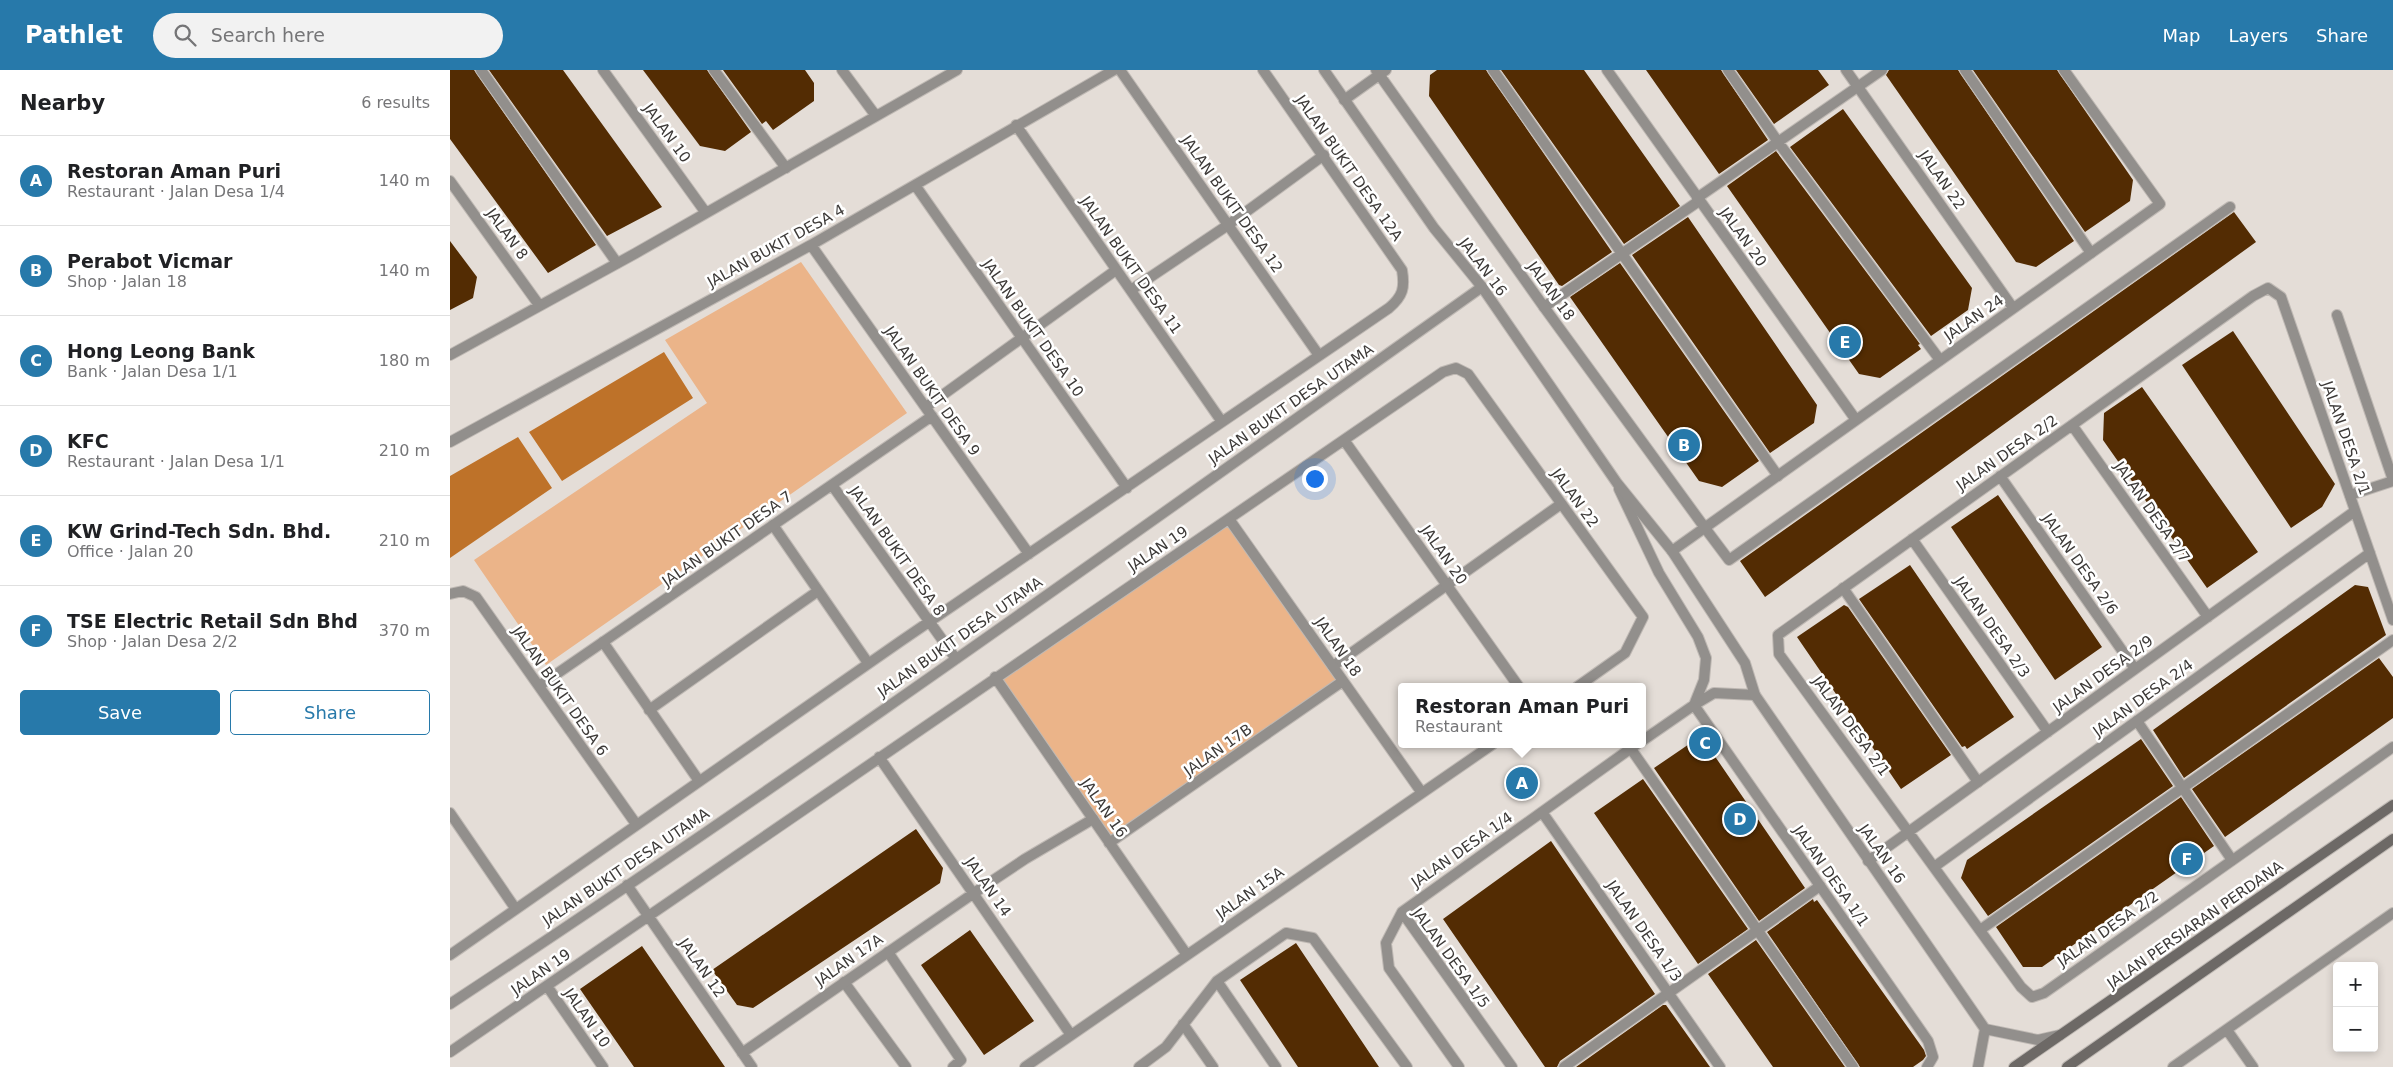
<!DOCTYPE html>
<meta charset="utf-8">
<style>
body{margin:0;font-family:"DejaVu Sans",sans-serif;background:#f2f2f2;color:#202124}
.controls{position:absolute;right:15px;bottom:15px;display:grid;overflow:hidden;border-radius:5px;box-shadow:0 2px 8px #0003}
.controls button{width:45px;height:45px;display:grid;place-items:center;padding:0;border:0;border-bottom:1px solid #e0e0e0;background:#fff;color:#202124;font:25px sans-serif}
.you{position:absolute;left:864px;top:408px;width:18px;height:18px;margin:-12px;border:4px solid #fff;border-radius:50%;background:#1a73e8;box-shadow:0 0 0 8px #1a73e833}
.badge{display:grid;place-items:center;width:32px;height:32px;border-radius:50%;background:#2779aa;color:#fff;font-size:16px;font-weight:700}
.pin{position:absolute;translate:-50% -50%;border:2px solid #fff;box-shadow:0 1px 5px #0006}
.popup{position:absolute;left:948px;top:613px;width:248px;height:65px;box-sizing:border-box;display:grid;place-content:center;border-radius:5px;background:#fff;filter:drop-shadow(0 1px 4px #0005);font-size:16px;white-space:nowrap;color:#757577}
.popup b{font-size:19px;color:#202124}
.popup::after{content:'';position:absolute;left:50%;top:100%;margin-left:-10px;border:10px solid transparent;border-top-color:#fff}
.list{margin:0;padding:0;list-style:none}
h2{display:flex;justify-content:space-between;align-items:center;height:65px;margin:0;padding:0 20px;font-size:21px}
h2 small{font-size:16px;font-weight:400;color:#757577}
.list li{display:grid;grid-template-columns:32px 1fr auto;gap:15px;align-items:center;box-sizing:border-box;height:90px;padding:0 20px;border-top:1px solid #e0e0e0}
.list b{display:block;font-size:19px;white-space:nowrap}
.list p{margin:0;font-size:16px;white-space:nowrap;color:#757577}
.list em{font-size:16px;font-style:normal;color:#757577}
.actions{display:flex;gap:10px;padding:15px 20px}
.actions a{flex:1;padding:11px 0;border:1px solid #2779aa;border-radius:5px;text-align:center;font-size:18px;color:#2779aa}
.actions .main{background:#2779aa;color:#fff}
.icon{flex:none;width:28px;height:28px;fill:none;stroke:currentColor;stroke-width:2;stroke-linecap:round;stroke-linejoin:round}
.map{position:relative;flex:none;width:1943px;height:997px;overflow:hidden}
header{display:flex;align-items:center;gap:30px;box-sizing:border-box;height:70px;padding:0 25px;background:#2779aa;color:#fff}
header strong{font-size:24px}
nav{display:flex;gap:28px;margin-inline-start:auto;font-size:18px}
.search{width:350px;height:45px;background:#f2f2f2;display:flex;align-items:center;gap:12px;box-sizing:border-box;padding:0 18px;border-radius:28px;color:#757577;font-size:19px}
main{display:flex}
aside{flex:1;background:#fff}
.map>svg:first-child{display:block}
.green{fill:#ebb489}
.water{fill:#be7229}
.building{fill:#532c03}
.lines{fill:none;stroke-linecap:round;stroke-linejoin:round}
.service-casing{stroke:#bfb9b4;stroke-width:12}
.minor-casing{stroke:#bfb9b4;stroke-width:12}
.tertiary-casing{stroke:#bfb9b4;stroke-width:12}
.secondary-casing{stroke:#bfb9b4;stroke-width:12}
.service{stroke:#928f8c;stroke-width:10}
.minor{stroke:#928f8c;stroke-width:10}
.tertiary{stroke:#928f8c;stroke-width:10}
.secondary{stroke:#6d6966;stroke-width:10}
.labels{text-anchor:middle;stroke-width:5;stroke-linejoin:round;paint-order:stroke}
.street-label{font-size:15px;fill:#3d3a38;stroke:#fff}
</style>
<header>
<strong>Pathlet</strong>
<div class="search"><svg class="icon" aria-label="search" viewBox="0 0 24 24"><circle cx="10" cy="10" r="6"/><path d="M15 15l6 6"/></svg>Search here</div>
<nav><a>Map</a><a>Layers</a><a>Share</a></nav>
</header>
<main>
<aside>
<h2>Nearby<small>6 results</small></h2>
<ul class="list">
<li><span class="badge">A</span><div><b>Restoran Aman Puri</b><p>Restaurant · Jalan Desa 1/4</p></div><em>140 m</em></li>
<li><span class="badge">B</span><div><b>Perabot Vicmar</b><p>Shop · Jalan 18</p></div><em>140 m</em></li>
<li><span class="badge">C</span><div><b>Hong Leong Bank</b><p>Bank · Jalan Desa 1/1</p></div><em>180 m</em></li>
<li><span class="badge">D</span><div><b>KFC</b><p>Restaurant · Jalan Desa 1/1</p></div><em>210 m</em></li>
<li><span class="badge">E</span><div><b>KW Grind-Tech Sdn. Bhd.</b><p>Office · Jalan 20</p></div><em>210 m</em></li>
<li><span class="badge">F</span><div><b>TSE Electric Retail Sdn Bhd</b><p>Shop · Jalan Desa 2/2</p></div><em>370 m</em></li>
</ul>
<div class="actions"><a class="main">Save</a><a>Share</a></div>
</aside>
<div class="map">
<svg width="1943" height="997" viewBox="0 0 1943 997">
<rect width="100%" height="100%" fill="#e4ddd7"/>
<path class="green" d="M351,192L457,343L96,595L24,490L257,333L215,270Z
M779,449L893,611L659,773L545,607Z"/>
<path class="water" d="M214,282L243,328L112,411L79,362Z
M68,367L102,418L0,488V406Z"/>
<path class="building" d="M0,0H24L146,175L98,203L0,69Z
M39,0H113L212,137L157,166Z
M193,0H257L301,62L275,81L250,76Z
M273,0H355L364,13V31L323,60L316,51L312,54Z
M987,0H1036L1162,182L1112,216L1109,215L979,26L980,5Z
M1051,0H1134L1230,136L1174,174Z
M1196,0H1271L1318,70L1269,104Z
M1286,0H1368L1379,15L1324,54Z
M1439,0H1508L1624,171L1586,197L1566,192L1436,5Z
M1523,0H1607L1683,110L1680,131L1635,162Z
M1393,39L1522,218L1518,240L1481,266L1340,77Z
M1326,81L1470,274L1468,275L1471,279L1430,308L1409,304L1277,116Z
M1784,142L1806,172L1315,527L1290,491Z
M1238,147L1367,335L1364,353L1320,383L1182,185Z
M0,171L27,207L23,228L0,240Z
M1170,193L1309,391L1272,417L1249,411L1120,227Z
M1783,261L1885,414L1872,437L1841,458L1732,295Z
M1692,317L1808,482L1757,518L1653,370L1654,343Z
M1548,425L1652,577L1605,610L1501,457Z
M1460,495L1564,647L1517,679L1515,676L1512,677L1409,529Z
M1905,515L1918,517L1936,565L1734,708L1703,660Z
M1394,535L1398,537L1501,685L1451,719L1347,567Z
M1929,588L1943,607V648L1775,767L1742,719Z
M1251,666L1355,818L1309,851L1204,698Z
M1691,669L1723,716L1538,846L1511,808L1517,790Z
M1193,709L1298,859L1248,894L1144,743Z
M1731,727L1764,776L1592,897H1573L1546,857Z
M466,759L493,798L490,813L303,938L287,935L262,900Z
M1101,771L1205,924L1110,991L1107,997H1095L993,849Z
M1363,829L1364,832L1367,830L1474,980L1476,986L1473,990L1463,997H1410L1317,862Z
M520,860L584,951L534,985L471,895Z
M1306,870L1395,997H1323L1258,904Z
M846,873L929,997H848L790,910Z
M192,876L275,997H184L130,919Z
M1213,935H1216L1260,997H1126Z"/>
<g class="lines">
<g class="service-casing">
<path id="service" d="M31,0L167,193
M264,0L336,98
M1043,0L1328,406
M1278,0L1328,72L1490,290
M1515,0L1641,183
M1247,128L1432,0
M681,220L778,155L874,85
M1094,237L1249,131
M1887,245L1943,410
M476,337L666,200
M1900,425L1943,411
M323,455L418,593
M1255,458L1279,490L1780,137
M1393,518L1528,712
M153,572L249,711
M883,596L1111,434
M199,640L368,521
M1687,651L1782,790
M1181,679L1403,997
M524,823L575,789L643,749
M1530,860L1943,570
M438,882L511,990L503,997
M767,911L826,997
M394,912L456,997
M733,954L763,997
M1777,960L1803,997
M689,997L716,977L767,911L836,863L863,868L957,997
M1114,997L1370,816
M1723,997L1943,843"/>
</g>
<g class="minor-casing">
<path id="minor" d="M153,0L256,143
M392,0L426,46
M670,0L868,284
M926,0L1094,237L1255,458
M1157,0L1406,350
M1396,0L1563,238
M894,30L936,0
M566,55L772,352
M0,111L89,235
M465,115L677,418
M361,175L579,484
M0,285L186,183L507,0
M1622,355L1758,547
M894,370L1069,617
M0,372L361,175L664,0
M1550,406L1685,599
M382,415L506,589
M1169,419L1209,503L1248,567L1256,588L1254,610L1244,635
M779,449L972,723
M1462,469L1598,662
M1222,481L1710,134L1614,0
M0,524L13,521L26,527L186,754
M1943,550L1831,227L1818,218L1803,226L1328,565L1329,584L1571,917L1582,927L1594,923L1943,677
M545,607L737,885
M89,616L482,346
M1244,635L1478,971L1483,987L1477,997
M1192,671L1244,635L1264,623L1305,625
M429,687L621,965
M1092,742L1270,997
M0,743L65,838
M659,773L893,611
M1418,791L1905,441
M1484,797L1920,483
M177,815L302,997
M952,842L1062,997
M0,885L451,571L939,238C953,226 955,218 952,200L813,0
M97,916L153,997
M0,934C350,704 690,459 1032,217
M0,982L993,302L1006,298L1018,304L1193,547L1175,583L1127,617
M292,983L524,823
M575,997L1043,674
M1009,997L939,898L936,873L952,842L1187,674"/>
</g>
<g class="tertiary-casing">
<path id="tertiary" d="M874,0L984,158L1032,217L1167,413L1222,481L1295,593L1305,625L1535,959L1588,970L1610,965
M1528,997L1535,959"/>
</g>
<g class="secondary-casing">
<path id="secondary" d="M1564,997L1943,735
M1617,997L1943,769"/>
</g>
<use href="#service" class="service"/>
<use href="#minor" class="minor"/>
<use href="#tertiary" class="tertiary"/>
<use href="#secondary" class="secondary"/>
</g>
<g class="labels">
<g class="street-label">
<text transform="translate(217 63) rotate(54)" y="5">JALAN 10</text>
<text transform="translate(899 98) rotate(55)" y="5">JALAN BUKIT DESA 12A</text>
<text transform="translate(1492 110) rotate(55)" y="5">JALAN 22</text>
<text transform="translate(782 134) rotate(55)" y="5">JALAN BUKIT DESA 12</text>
<text transform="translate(57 164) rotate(54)" y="5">JALAN 8</text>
<text transform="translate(1293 167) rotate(54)" y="5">JALAN 20</text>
<text transform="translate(326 176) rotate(-29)" y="5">JALAN BUKIT DESA 4</text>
<text transform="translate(681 195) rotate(55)" y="5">JALAN BUKIT DESA 11</text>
<text transform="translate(1033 197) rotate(53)" y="5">JALAN 16</text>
<text transform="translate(1101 221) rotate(54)" y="5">JALAN 18</text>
<text transform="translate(1524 248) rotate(-35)" y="5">JALAN 24</text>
<text transform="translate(583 258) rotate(55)" y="5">JALAN BUKIT DESA 10</text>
<text transform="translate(482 321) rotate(55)" y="5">JALAN BUKIT DESA 9</text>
<text transform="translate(841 334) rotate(-35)" y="5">JALAN BUKIT DESA UTAMA</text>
<text transform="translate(1896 368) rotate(71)" y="5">JALAN DESA 2/1</text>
<text transform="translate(1557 383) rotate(-35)" y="5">JALAN DESA 2/2</text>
<text transform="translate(1125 428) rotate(54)" y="5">JALAN 22</text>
<text transform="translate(1702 442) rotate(55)" y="5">JALAN DESA 2/7</text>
<text transform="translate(277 469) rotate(-35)" y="5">JALAN BUKIT DESA 7</text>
<text transform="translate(708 479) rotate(-34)" y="5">JALAN 19</text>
<text transform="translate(447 481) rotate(55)" y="5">JALAN BUKIT DESA 8</text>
<text transform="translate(994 485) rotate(55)" y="5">JALAN 20</text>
<text transform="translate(1630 494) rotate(55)" y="5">JALAN DESA 2/6</text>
<text transform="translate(1542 557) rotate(55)" y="5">JALAN DESA 2/3</text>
<text transform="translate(510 567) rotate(-35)" y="5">JALAN BUKIT DESA UTAMA</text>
<text transform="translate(888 577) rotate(55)" y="5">JALAN 18</text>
<text transform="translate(1653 604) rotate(-36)" y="5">JALAN DESA 2/9</text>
<text transform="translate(110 621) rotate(55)" y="5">JALAN BUKIT DESA 6</text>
<text transform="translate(1693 628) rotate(-36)" y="5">JALAN DESA 2/4</text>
<text transform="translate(1401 656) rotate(54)" y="5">JALAN DESA 2/1</text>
<text transform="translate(768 680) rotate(-35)" y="5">JALAN 17B</text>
<text transform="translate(654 738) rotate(55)" y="5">JALAN 16</text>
<text transform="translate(1012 780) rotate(-35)" y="5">JALAN DESA 1/4</text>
<text transform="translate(1432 784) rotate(55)" y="5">JALAN 16</text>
<text transform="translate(176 797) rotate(-34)" y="5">JALAN BUKIT DESA UTAMA</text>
<text transform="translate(1381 806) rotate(55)" y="5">JALAN DESA 1/1</text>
<text transform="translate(538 817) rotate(55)" y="5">JALAN 14</text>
<text transform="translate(800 823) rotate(-35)" y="5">JALAN 15A</text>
<text transform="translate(1745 855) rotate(-35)" y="5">JALAN PERSIARAN PERDANA</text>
<text transform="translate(1658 859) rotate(-35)" y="5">JALAN DESA 2/2</text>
<text transform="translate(1194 861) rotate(55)" y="5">JALAN DESA 1/3</text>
<text transform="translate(1001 888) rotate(54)" y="5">JALAN DESA 1/5</text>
<text transform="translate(399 890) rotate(-35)" y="5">JALAN 17A</text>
<text transform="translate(252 898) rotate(55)" y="5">JALAN 12</text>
<text transform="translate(91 902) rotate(-35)" y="5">JALAN 19</text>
<text transform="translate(137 948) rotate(55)" y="5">JALAN 10</text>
</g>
</g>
</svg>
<div class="controls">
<button>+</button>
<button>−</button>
</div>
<div class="you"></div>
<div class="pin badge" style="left:1072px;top:713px">A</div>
<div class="popup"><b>Restoran Aman Puri</b>Restaurant</div>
<div class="pin badge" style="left:1234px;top:375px">B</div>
<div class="pin badge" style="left:1255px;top:673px">C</div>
<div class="pin badge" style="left:1290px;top:749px">D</div>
<div class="pin badge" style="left:1395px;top:272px">E</div>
<div class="pin badge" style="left:1737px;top:789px">F</div>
</div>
</main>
